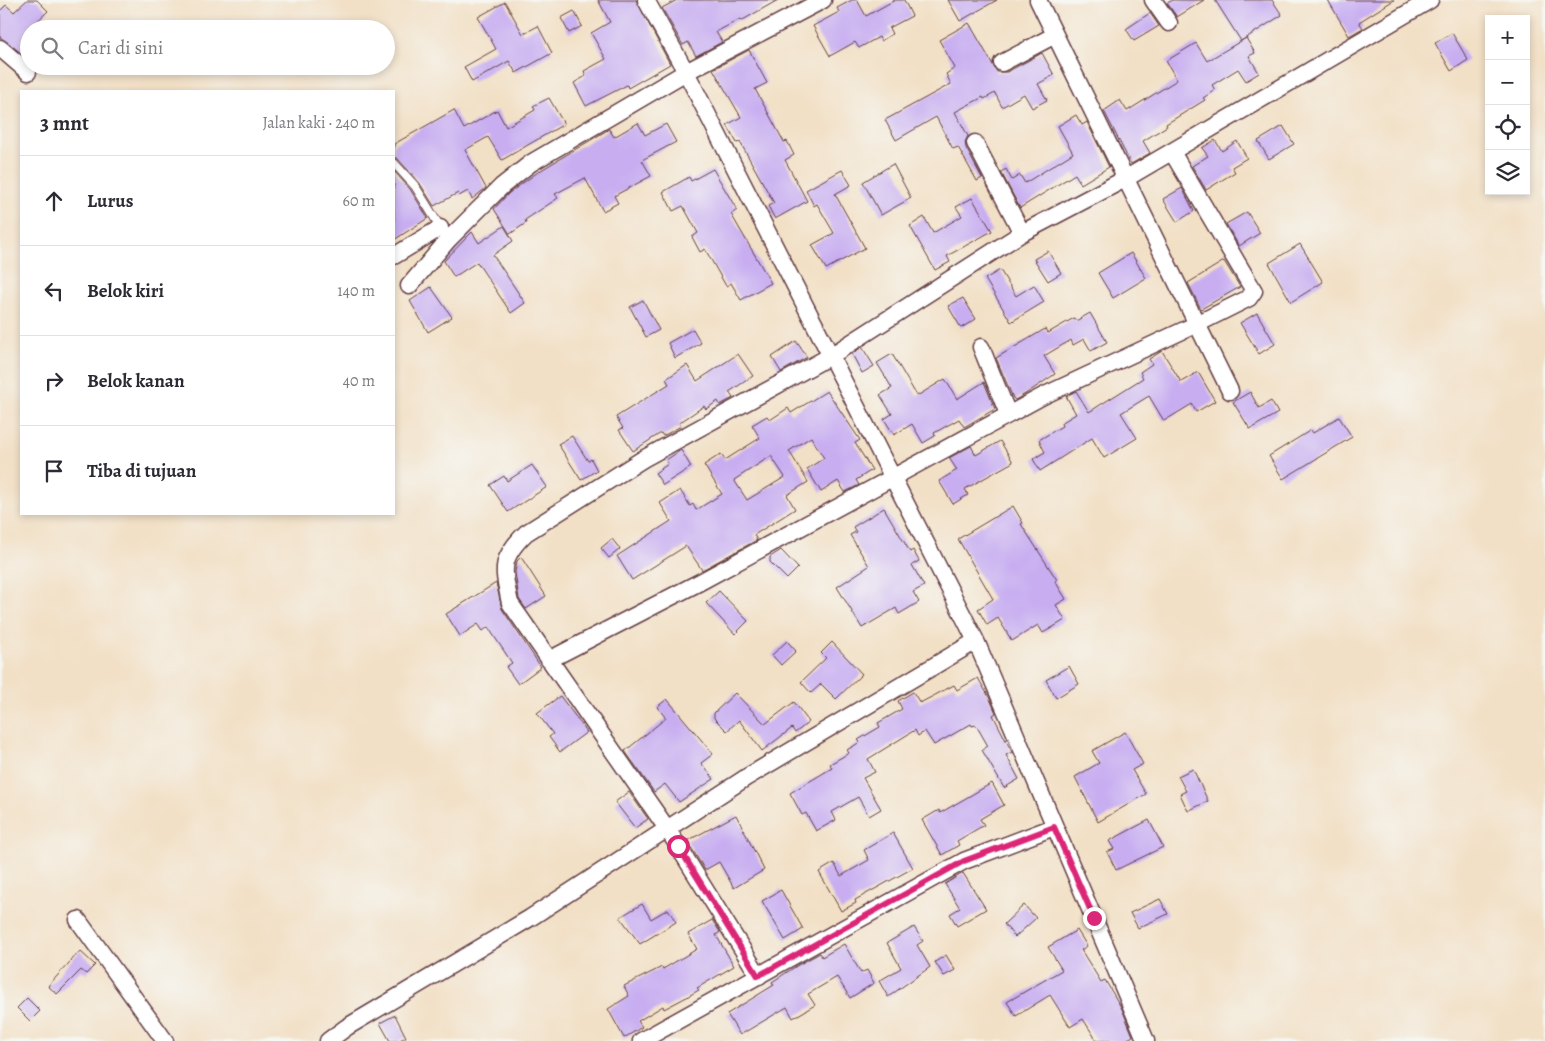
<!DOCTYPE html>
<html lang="id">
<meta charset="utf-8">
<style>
body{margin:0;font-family:Alegreya,serif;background:#f7f7f7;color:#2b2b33}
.controls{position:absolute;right:15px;top:15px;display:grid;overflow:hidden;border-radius:0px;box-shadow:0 2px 8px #0003}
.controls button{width:45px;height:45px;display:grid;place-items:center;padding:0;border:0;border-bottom:1px solid #e1e1e2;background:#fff;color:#2b2b33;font:25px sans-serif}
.stop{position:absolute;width:15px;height:15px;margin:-11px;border:4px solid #db2777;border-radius:50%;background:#fff}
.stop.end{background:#db2777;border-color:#fff;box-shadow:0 1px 5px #0008}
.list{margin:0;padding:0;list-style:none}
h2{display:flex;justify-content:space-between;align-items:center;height:65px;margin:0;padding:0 20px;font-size:21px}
h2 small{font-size:16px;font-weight:400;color:#7c7c81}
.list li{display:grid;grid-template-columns:32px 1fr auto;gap:15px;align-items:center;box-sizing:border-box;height:90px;padding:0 20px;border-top:1px solid #e1e1e2}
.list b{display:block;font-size:19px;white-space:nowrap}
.list em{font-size:16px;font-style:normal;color:#7c7c81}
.icon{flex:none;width:28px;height:28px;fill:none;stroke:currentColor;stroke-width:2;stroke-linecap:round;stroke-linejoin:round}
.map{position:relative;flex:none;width:1545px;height:1041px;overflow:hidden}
.search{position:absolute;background:#fff;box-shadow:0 2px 8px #0003;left:20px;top:20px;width:375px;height:55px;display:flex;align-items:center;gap:12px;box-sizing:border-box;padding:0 18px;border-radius:28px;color:#7c7c81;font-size:19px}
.panel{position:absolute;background:#fff;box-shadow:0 2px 8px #0003;left:20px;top:90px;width:375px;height:425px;border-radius:0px}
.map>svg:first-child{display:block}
.building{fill:#c8aef1;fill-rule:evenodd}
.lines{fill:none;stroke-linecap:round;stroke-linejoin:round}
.service-casing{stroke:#633c42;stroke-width:10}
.minor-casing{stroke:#633c42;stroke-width:19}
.service{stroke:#fff;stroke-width:8}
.minor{stroke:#fff;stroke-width:16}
.route{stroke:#db2777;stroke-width:6}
</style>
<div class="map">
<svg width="1545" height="1041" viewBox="0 0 1545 1041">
<rect width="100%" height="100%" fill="#f6f6f2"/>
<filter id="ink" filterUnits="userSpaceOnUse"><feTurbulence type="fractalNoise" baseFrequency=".02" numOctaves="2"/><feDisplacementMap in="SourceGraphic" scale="10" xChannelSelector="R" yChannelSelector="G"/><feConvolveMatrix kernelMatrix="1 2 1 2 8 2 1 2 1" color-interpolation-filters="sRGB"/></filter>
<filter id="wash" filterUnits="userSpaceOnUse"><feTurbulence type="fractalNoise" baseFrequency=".0096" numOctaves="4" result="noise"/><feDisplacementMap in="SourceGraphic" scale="20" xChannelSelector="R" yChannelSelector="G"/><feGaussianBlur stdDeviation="1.12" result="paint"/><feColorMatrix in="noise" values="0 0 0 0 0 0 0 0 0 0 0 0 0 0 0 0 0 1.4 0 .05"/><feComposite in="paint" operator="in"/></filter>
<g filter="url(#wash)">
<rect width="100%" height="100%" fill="#f2e0c6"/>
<g id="blocks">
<path class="building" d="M27,0H37L48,11L29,29V59L0,37V11L6,5L14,12Z
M598,0H636L670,64L628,88L627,85L586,106L574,83L586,76L584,71L606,59L591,33L610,22Z
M677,0H778L741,21L740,19L716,32L722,42L696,56L688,42L683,45L662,8Z
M852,0H857L866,16L895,0H904L912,16L889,28L892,34L881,41L879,37L859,48L855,42L830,56L813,26L839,12L837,8Z
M948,0H997L960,21Z
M1173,0H1204L1177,17L1167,3Z
M1215,0H1272L1282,15L1241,41Z
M1328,0H1394L1359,22L1363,28L1349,36Z
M505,2L523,34L538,26L552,53L516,73L509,61L472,82L464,67L496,49L478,17Z
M574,11L582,26L569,33L561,18Z
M1150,13L1159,26L1134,41L1126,29Z
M969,23L997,72H1007L1042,53L1054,75L1038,84L1047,100L1032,108L1024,94L1002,107L995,93L984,99L983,97L955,112L968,136L965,142L966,148L982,178L977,181L958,147L953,149L936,117L896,140L885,120L951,84L946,74L955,68L939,40Z
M1452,33L1468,60L1451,71L1435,43Z
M1246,38L1255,53L1249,56L1259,73L1246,81L1238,69L1212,85L1215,90L1203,98L1205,100L1166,124L1167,126L1143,141L1150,153L1131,164L1104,111L1120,100L1127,111L1177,80L1166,61L1196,43L1207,61Z
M749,50L767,83L755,89L784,142L787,141L794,155L785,160L807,201L775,219L768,206L774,203L740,142L737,143L727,125L741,117L713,69Z
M549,98L564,124L502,160L488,137L465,150L486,188L472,199L468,191L459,196L458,193L434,206L419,182L398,159L394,157V144L454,110L464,129L497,110L506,127L535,110L533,106Z
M1076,115L1082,125L1087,122L1109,167L1081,184L1075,174L1020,208L1001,172L1006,169L1012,180L1020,175L1025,183L1073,153L1058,126Z
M638,123L645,135L666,124L676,142L642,160L651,176L614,196L618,203L603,211L585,178L555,194L558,198L525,220L526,223L510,234L494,209L509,193L538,172L609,129L614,137Z
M1283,126L1294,144L1269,159L1258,141Z
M1215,140L1222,151L1237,141L1247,158L1232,167L1235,172L1206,190L1192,166L1208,156L1202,148Z
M893,164L911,198L881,215L863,182Z
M713,169L737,210L731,214L771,283L741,300L731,283L726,286L705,249L700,252L692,237L698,233L683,206L673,211L663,192L689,177L691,181Z
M842,170L851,185L835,194L865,248L826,269L812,245L834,233L817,204L814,206L806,190Z
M394,171L410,189L428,218L394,240Z
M1182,188L1194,211L1177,222L1163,199Z
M972,198L992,231L947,256L950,262L935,270L910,226L924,217L933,233L962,216L956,207Z
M1247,212L1260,233L1239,246L1226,224Z
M504,226L513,241L493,255L525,303L511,313L477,262L454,277L444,261L472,232L479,243Z
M1300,244L1323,282L1291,302L1269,263Z
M1048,251L1061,273L1048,281L1034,259Z
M1131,253L1146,278L1113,298L1098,273Z
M1224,261L1240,287L1201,309L1188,283Z
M1000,270L1016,296L1034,285L1044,302L1011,322L985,279Z
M431,287L452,317L428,332L410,301Z
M963,298L976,319L961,328L948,306Z
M643,300L659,330L646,337L630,307Z
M1090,313L1107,342L1091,351L1084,339L1073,345L1071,340L1044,356L1055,374L1027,393L1015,400L1013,398L996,358L1045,329L1048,333L1074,318L1076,321Z
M1257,313L1275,344L1259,354L1240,323Z
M693,329L701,343L675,358L668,343Z
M796,341L807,357L781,372L772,357Z
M862,347L874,366L862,373L852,354Z
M1162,351L1181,382L1198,372L1215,401L1196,412L1192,404L1164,421L1149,396L1121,413L1137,438L1104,458L1092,438L1040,471L1033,459L1045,452L1039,440L1062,426L1061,423L1076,414L1066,396L1076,391L1089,412L1143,378L1140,372L1152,364L1149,359Z
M738,354L753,376L729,392L733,398L720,405L718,401L706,409L704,406L679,423L681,426L663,436L661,433L633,451L619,430L623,428L616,417L669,384L666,379L687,365L697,381Z
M892,354L917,396L945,379L957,399L984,382L995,409L964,427L959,419L934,433L935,436L923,443L912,424L894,435L884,419L892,414L880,395L892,388L877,363Z
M827,391L860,440L855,443L872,470L856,480L859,485L845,492L838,481L821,492L807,469L824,458L811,437L789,451L808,482L787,495L795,509L754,535L757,540L702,570L686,546L632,580L617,556L671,521L660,503L680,490L690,506L693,504L696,510L722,494L704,465L721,454L725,460L760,438L752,425L767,416L770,420L788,408L791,413ZM771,456L785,477L747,500L734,480Z
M1250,392L1259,408L1271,401L1278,413L1250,429L1233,402Z
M1339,417L1352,437L1283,479L1269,456L1311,430L1313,433Z
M572,436L588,461L591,459L597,470L581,480L558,444Z
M1000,441L1013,462L965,489L968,495L953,504L939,481L957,470L949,458L971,446L976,455Z
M681,450L691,467L663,485L655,473L668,464L666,460Z
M532,465L547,487L508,512L490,485L504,476L507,481Z
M1013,506L1023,523L1021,524L1057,580L1055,581L1066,599L1056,605L1065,620L1043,633L1038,625L1012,641L998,618L987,625L978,609L993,599L958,539Z
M884,508L910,552L913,550L919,561L912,565L924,586L913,592L919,602L899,614L896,608L862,628L837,587L869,566L850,535L856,532L853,527Z
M612,539L620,549L609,558L601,548Z
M781,550L798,568L787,579L770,562V557Z
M521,557L546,596L526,609L519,599L515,572L517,561Z
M496,583L502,609L541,667L518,684L506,667L512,663L488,627L483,631L478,624L460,636L446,614Z
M719,591L748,621L735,634L706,603Z
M787,641L796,651L781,665L772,655Z
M832,642L862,674L836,699L821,684L811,693L801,682L826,658L821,653Z
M1069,666L1079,684L1056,698L1046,680Z
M978,678L989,697L996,713L993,715L1012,752L1006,755L1019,779L1004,788L982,750L988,746L976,725L972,726L971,724L934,745L925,731L918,736L915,730L868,759L875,772L863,778L881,809L869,816L858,797L832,812L836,820L816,831L806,813L802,815L790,793L832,768L830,764L849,753L847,750L860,742L858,740L880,727L878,723L902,709L898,701L913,692L920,703L954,685L957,690Z
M735,693L765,724L794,702L809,722L795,733L792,728L762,751L739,720L727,731L714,718V713Z
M560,696L587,732L560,752L549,737L553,734L537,713Z
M667,699L713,754L701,763L714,779L679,802L665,784L654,792L625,751L666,718L657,707Z
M1125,732L1143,764L1132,770L1146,794L1098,822L1075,777L1099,763L1092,751Z
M1193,769L1208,801L1188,811L1180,794L1186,791L1178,776Z
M992,783L1004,805L980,819L984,825L957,841L959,845L942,855L922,820L939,810L940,813Z
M629,792L648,819L635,828L615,802Z
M736,815L764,870L734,888L719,862L705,870L687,841Z
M1149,820L1163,847L1116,870L1107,852L1114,849L1109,841Z
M893,833L913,868L855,900L856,903L841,911L819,872L834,863L841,876L869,860L864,850Z
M963,873L986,909L957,926L950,914L960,908L945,884Z
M781,890L803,929L785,940L762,901Z
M1160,899L1168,914L1138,928L1130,913Z
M642,904L651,919L668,909L676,922L640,944L620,917Z
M1024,905L1036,918L1015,937L1004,924Z
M712,920L720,932L716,935L734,966L697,988L699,990L683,999L664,1009L663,1006L638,1021L642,1027L624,1038L608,1009L629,996L624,986L662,967L663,969L697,949L688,934Z
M914,927L923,941L917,945L930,967L888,997L879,981L901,968L887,943Z
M1077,930L1087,946L1081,950L1101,982L1105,980L1122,1009L1133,1036L1124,1041H1097L1083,1019L1070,1027L1050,995L1016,1016L1007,1002L1062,970L1048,947Z
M844,944L861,973L867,970L874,983L850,998L837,977L808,994L815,1005L793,1018L787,1007L740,1035L727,1014L774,985L772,982L798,965L820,953L822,957Z
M80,951L95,965L86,974L81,970L57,994L48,986Z
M946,955L955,970L944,976L935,962Z
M27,998L40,1011L30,1021L17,1008Z
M395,1015L406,1037L398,1041H390L380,1023Z"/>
</g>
</g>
<g filter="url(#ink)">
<use href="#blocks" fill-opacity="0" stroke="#633c42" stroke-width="1"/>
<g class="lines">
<g class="service-casing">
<path id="service" d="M394,163L415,186L442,230"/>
</g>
<g class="minor-casing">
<path id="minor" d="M646,0L686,72L976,641L1146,1041
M1153,0L1169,23
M0,48L28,72
M1002,63L1055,35
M975,143L1022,233
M1172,152L1254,291L1249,298L1197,324L1230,391
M394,256L440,228
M409,286L448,240L502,186L531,163L686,72L823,0
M981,347L1008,414
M549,660L700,582L1043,396L1197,324L1038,0
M78,920L165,1041
M759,976L668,830L510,603C503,569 499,559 526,533L643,459L832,355L1022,233L1125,179L1430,0
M328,1041L347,1027L530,918L747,777L976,641
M641,1041L964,861L1054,827"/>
</g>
<use href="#service" class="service"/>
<use href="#minor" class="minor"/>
</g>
</g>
<g class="lines" filter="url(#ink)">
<path class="route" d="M678,846L758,976L964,861L1054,827L1094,918"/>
</g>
</svg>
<div class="controls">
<button>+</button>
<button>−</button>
<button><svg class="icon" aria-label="locate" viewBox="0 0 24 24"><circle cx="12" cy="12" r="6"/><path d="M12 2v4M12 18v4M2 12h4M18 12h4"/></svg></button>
<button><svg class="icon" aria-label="layers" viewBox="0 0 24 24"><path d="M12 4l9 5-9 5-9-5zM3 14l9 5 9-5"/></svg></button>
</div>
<div class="stop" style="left:678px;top:846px"></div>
<div class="stop end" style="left:1094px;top:918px"></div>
<div class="search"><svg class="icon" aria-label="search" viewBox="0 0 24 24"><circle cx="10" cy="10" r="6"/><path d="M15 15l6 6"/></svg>Cari di sini</div>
<section class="panel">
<h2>3 mnt<small>Jalan kaki · 240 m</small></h2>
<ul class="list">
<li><svg class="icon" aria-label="ahead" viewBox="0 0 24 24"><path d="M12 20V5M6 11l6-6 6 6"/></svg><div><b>Lurus</b></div><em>60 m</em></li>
<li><svg class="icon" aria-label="left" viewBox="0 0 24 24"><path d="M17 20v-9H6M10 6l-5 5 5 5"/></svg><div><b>Belok kiri</b></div><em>140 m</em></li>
<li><svg class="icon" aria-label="right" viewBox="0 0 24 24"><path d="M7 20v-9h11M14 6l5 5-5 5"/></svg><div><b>Belok kanan</b></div><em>40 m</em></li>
<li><svg class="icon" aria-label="arrive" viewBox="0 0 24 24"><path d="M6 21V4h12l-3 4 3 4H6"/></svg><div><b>Tiba di tujuan</b></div></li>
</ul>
</section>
</div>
